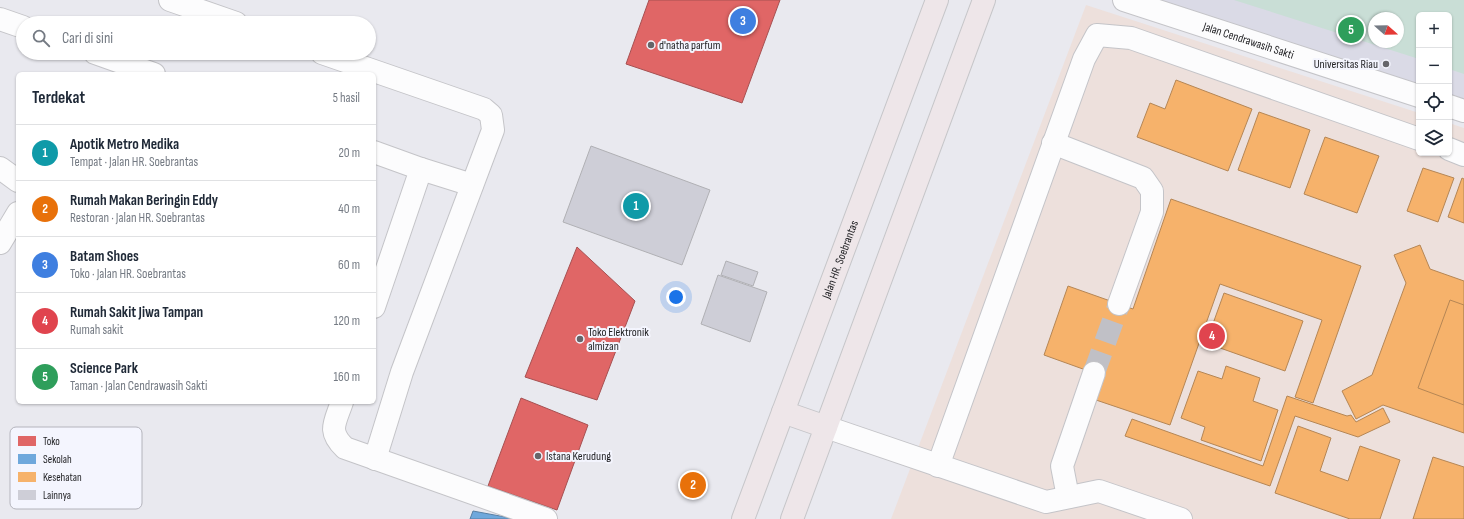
<!DOCTYPE html>
<html lang="id">
<meta charset="utf-8">
<style>
body{margin:0;font-family:"Sofia Sans Condensed",sans-serif;background:#f6f6f7;color:#1f2937}
.controls{position:absolute;right:12px;top:12px;display:grid;overflow:hidden;border-radius:6px;box-shadow:0 1px 3px #0004}
.controls button{width:36px;height:36px;display:grid;place-items:center;padding:0;border:0;border-bottom:1px solid #e0e1e3;background:#fff;color:#1f2937;font:20px sans-serif}
.compass{position:absolute;left:1368px;top:12px;width:36px;height:36px;border-radius:50%;background:#fff;box-shadow:0 1px 3px #0004;rotate:110deg}
.you{position:absolute;left:676px;top:297px;width:14px;height:14px;margin:-10px;border:3px solid #fff;border-radius:50%;background:#1a73e8;box-shadow:0 0 0 6px #1a73e833}
.badge{display:grid;place-items:center;width:26px;height:26px;border-radius:50%;background:#0f766e;color:#fff;font-size:13px;font-weight:700}
.pin{position:absolute;translate:-50% -50%;border:2px solid #fff;box-shadow:0 1px 4px #0006}
.list{margin:0;padding:0;list-style:none}
h2{display:flex;justify-content:space-between;align-items:center;height:52px;margin:0;padding:0 16px;font-size:17px}
h2 small{font-size:13px;font-weight:400;color:#747a83}
.list li{display:grid;grid-template-columns:26px 1fr auto;gap:12px;align-items:center;box-sizing:border-box;height:56px;padding:0 16px;border-top:1px solid #e0e1e3}
.list b{display:block;font-size:15px;white-space:nowrap}
.list p{margin:0;font-size:13px;white-space:nowrap;color:#747a83}
.list em{font-size:13px;font-style:normal;color:#747a83}
.icon{flex:none;width:22px;height:22px;fill:none;stroke:currentColor;stroke-width:2;stroke-linecap:round;stroke-linejoin:round}
.map{position:relative;flex:none;width:1464px;height:519px;overflow:hidden}
.search{position:absolute;background:#fff;box-shadow:0 1px 3px #0004;left:16px;top:16px;width:360px;height:44px;display:flex;align-items:center;gap:10px;box-sizing:border-box;padding:0 14px;border-radius:22px;color:#747a83;font-size:15px}
.panel{position:absolute;background:#fff;box-shadow:0 1px 3px #0004;left:16px;top:72px;width:360px;height:332px;border-radius:6px}
.map>svg:first-child{display:block}
.built{fill:#dadae6;fill-rule:evenodd}
.medical{fill:#ede0dc}
.green{fill:#c9ded6;fill-rule:evenodd}
.shops{fill:#e06666;stroke:#a65051}
.schools{fill:#6fa8dc;stroke:#577fa4}
.health{fill:#f6b26b;stroke:#b58655}
.building{fill:#ceced7;stroke:#b0b0b4}
.lines{fill:none;stroke-linecap:round;stroke-linejoin:round}
.minor-tunnel{stroke:#c0c0c6;stroke-width:22;stroke-dasharray:22 11;stroke-linecap:butt}
.minor-casing{stroke:#c4c4c8;stroke-width:24}
.major-casing{stroke:#c6c6c9;stroke-width:24}
.minor{stroke:#fcfcfd;stroke-width:22}
.major{stroke:#eee6e9;stroke-width:22}
.poi-dot{fill:#656569;stroke:#f4f5fe;stroke-width:1.5}
.labels{text-anchor:middle;stroke-width:4;stroke-linejoin:round;paint-order:stroke}
.street-label{font-size:12px;fill:#1e1e21;stroke:#f4f5fe}
.poi-label{font-size:12px;fill:#1e1e21;stroke:#f4f5fe;text-anchor:start}
.key{fill:#f4f5fe;stroke:#b4b4bc;stroke-width:1}
.key-label{font-size:11px;fill:#1e1e21}
</style>
<div class="map">
<svg width="1464" height="519" viewBox="0 0 1464 519">
<rect width="100%" height="100%" fill="#e9e9ef"/>
<path class="built" d="M1160,0H1464V102L1449,97V15H1419V87ZM1374,18H1398V42H1374Z"/>
<path class="medical" d="M1086,5L1419,113V153H1449V123L1464,128V519H891Z"/>
<path class="green" d="M1234,0H1464V74L1449,69V15H1419V59ZM1374,18H1398V42H1374Z"/>
<path class="shops" d="M649,0H780L742,103L626,64Z
M577,247L635,301L597,400L525,377Z
M521,398L588,425L557,510L488,486Z"/>
<path class="schools" d="M473,511L516,519H470Z"/>
<path class="health" d="M1176,80L1252,109L1228,171L1137,137L1150,103L1165,109Z
M1259,112L1310,130L1290,188L1238,170Z
M1325,137L1379,156L1357,213L1304,194Z
M1423,168L1454,178L1438,222L1407,211Z
M1462,178L1464,179V223L1448,217Z
M1171,199L1361,266L1313,403L1295,397L1322,320L1220,284L1170,425L1096,400L1094,373L1044,355L1068,286L1133,309Z
M1420,245L1430,269L1464,281V433L1383,405L1356,419L1342,391L1372,375L1406,283L1394,255Z
M1224,293L1303,321L1285,371L1206,343Z
M1450,300L1464,305V405L1418,388Z
M1226,366L1260,378L1253,401L1278,410L1261,461L1201,440L1205,427L1181,418L1198,371L1222,379Z
M1287,396L1347,416L1351,415L1356,422L1383,408L1390,422L1358,437L1295,416L1270,486L1125,436L1132,419L1263,466Z
M1298,426L1331,438L1320,471L1348,481L1360,446L1400,460L1380,519H1350L1275,493Z
M1433,457L1464,467V519H1413Z"/>
<path class="building" d="M591,146L710,190L682,265L563,222Z
M726,261L758,272L753,286L721,275Z
M718,275L767,292L750,342L701,324Z"/>
<g class="lines">
<path class="minor-tunnel" d="M1094,373L1119,304"/>
<g class="minor-casing">
<g id="minor">
<path d="M170,0L236,23"/>
<path id="s1" d="M1124,0L1419,96"/>
<path d="M0,19L23,27"/>
<path d="M95,53L154,74"/>
<path d="M322,53L484,109L491,115L493,130L402,372L375,459"/>
<path d="M1449,106L1464,111"/>
<path d="M1053,143L1143,178L1152,191V212L1119,304"/>
<path d="M1449,149L1464,155"/>
<path d="M374,152L421,169L374,307"/>
<path d="M0,168L18,181"/>
<path d="M421,169L472,185"/>
<path d="M0,243L18,213"/>
<path d="M342,402C335,423 327,431 345,448L546,519"/>
<path d="M826,427L1046,502L1099,491L1181,519"/>
<path d="M938,466L1084,59L1097,35L1131,38L1419,139"/>
<path d="M1068,497L1062,466L1094,373"/>
</g>
</g>
<g class="major-casing">
<g id="major">
<path d="M783,412L826,427"/>
<path id="s2" d="M743,519L937,0"/>
<path d="M792,519L984,0"/>
</g>
</g>
<use href="#minor" class="minor"/>
<use href="#major" class="major"/>
</g>
<g class="poi-dot">
<circle cx="651" cy="45" r="4"/>
<circle cx="1386" cy="64" r="4"/>
<circle cx="580" cy="339" r="4"/>
<circle cx="538" cy="456" r="4"/>
</g>
<g class="labels">
<g class="street-label">
<text dy="4" stroke="none"><textPath href="#s1" startOffset="131">Jalan Cendrawasih Sakti</textPath></text>
<text dy="4" stroke="none"><textPath href="#s2" startOffset="277">Jalan HR. Soebrantas</textPath></text>
</g>
<g class="poi-label">
<text x="659" y="49">d'natha parfum</text>
<text x="1378" y="68" text-anchor="end">Universitas Riau</text>
<text x="588" y="336">Toko Elektronik<tspan x="588" dy="14">almizan</tspan></text>
<text x="546" y="460">Istana Kerudung</text>
</g>
</g>
<rect x="10" y="427" width="132" height="82" rx="6" class="key"/>
<rect x="18" y="436" width="18" height="10" fill="#e06666"/>
<rect x="18" y="454" width="18" height="10" fill="#6fa8dc"/>
<rect x="18" y="472" width="18" height="10" fill="#f6b26b"/>
<rect x="18" y="490" width="18" height="10" fill="#ceced7"/>
<g class="key-label">
<text x="43" y="445">Toko</text>
<text x="43" y="463">Sekolah</text>
<text x="43" y="481">Kesehatan</text>
<text x="43" y="499">Lainnya</text>
</g>
</svg>
<div class="controls">
<button>+</button>
<button>−</button>
<button><svg class="icon" aria-label="locate" viewBox="0 0 24 24"><circle cx="12" cy="12" r="6"/><path d="M12 2v4M12 18v4M2 12h4M18 12h4"/></svg></button>
<button><svg class="icon" aria-label="layers" viewBox="0 0 24 24"><path d="M12 4l9 5-9 5-9-5zM3 14l9 5 9-5"/></svg></button>
</div>
<svg class="compass" viewBox="-18 -18 36 36"><path d="M0-13l5 13h-10z" fill="#e53935"/><path d="M0 13l5-13h-10z" fill="#747a83"/></svg>
<div class="you"></div>
<div class="pin badge" style="left:636px;top:206px;background:#0f9aa8">1</div>
<div class="pin badge" style="left:693px;top:485px;background:#e8710a">2</div>
<div class="pin badge" style="left:743px;top:21px;background:#3f7fe0">3</div>
<div class="pin badge" style="left:1212px;top:336px;background:#e0444e">4</div>
<div class="pin badge" style="left:1351px;top:30px;background:#2e9e5b">5</div>
<div class="search"><svg class="icon" aria-label="search" viewBox="0 0 24 24"><circle cx="10" cy="10" r="6"/><path d="M15 15l6 6"/></svg>Cari di sini</div>
<section class="panel">
<h2>Terdekat<small>5 hasil</small></h2>
<ul class="list">
<li><span class="badge" style="background:#0f9aa8">1</span><div><b>Apotik Metro Medika</b><p>Tempat · Jalan HR. Soebrantas</p></div><em>20 m</em></li>
<li><span class="badge" style="background:#e8710a">2</span><div><b>Rumah Makan Beringin Eddy</b><p>Restoran · Jalan HR. Soebrantas</p></div><em>40 m</em></li>
<li><span class="badge" style="background:#3f7fe0">3</span><div><b>Batam Shoes</b><p>Toko · Jalan HR. Soebrantas</p></div><em>60 m</em></li>
<li><span class="badge" style="background:#e0444e">4</span><div><b>Rumah Sakit Jiwa Tampan</b><p>Rumah sakit</p></div><em>120 m</em></li>
<li><span class="badge" style="background:#2e9e5b">5</span><div><b>Science Park</b><p>Taman · Jalan Cendrawasih Sakti</p></div><em>160 m</em></li>
</ul>
</section>
</div>
